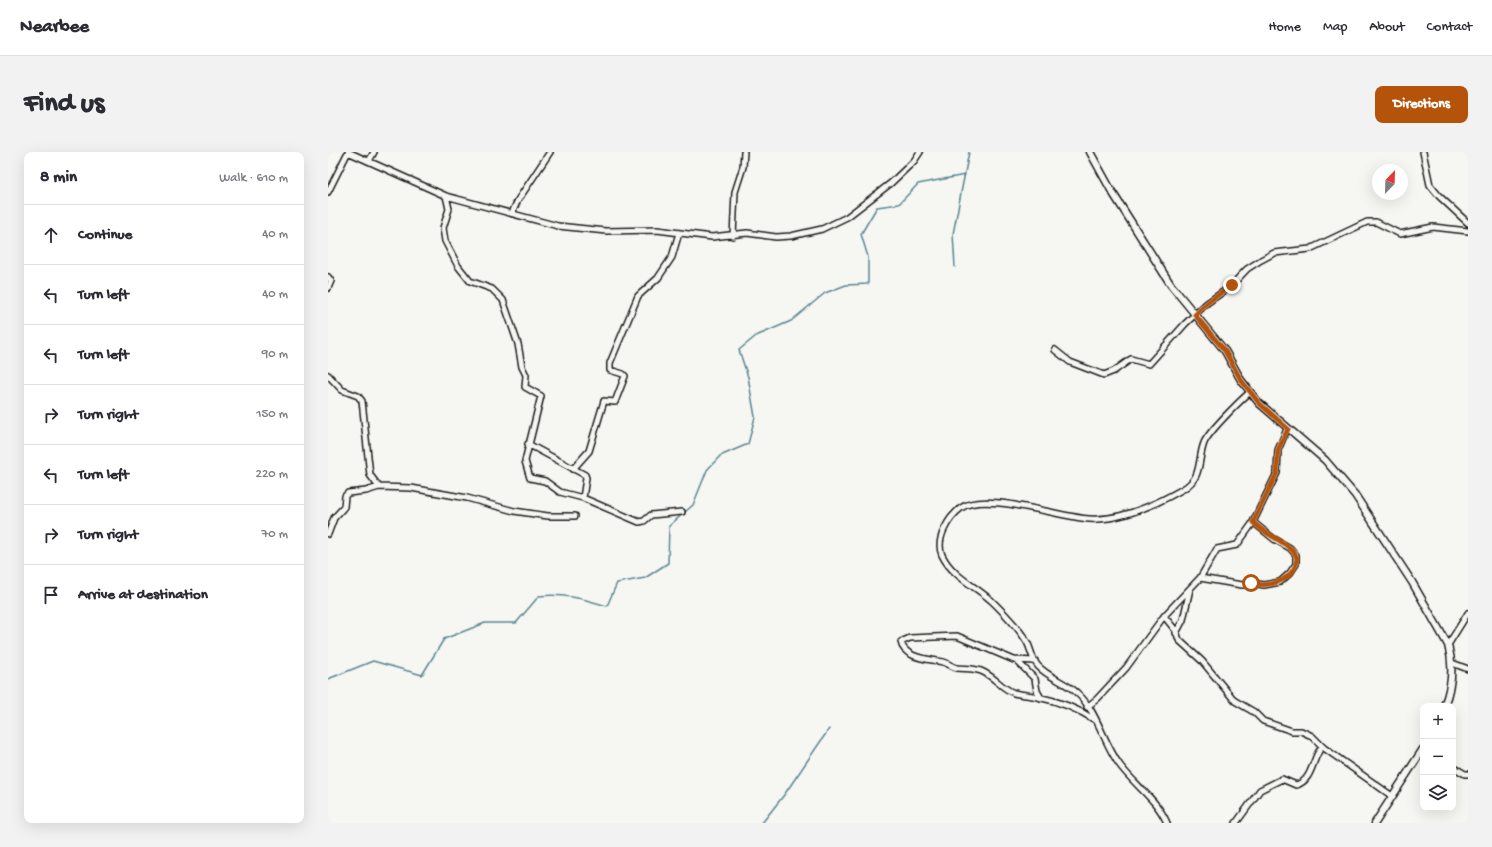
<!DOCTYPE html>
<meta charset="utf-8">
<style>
body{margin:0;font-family:"Gochi Hand",sans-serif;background:#f2f2f3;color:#2b2b33}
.controls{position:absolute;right:12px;bottom:12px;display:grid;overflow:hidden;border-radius:8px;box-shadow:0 4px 16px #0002}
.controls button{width:36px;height:36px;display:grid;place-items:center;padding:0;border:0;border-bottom:1px solid #e1e1e2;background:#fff;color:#2b2b33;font:20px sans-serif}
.compass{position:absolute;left:1044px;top:12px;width:36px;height:36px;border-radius:50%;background:#fff;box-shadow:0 4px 16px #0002;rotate:23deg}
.stop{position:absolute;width:12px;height:12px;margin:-9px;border:3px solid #b45309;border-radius:50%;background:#fff}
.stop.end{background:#b45309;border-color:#fff;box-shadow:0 1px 4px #0008}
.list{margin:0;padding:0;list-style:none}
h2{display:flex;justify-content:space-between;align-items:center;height:52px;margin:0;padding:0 16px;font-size:17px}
h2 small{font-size:13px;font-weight:400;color:#7c7c81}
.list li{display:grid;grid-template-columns:26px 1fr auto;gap:12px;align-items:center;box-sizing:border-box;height:60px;padding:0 16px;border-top:1px solid #e1e1e2}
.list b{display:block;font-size:15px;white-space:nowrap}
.list em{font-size:13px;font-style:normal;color:#7c7c81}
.icon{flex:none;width:22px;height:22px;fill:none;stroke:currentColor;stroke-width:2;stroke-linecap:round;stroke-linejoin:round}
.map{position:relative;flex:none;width:1140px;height:671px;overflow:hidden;border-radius:8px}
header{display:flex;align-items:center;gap:24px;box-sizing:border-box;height:56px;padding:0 20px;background:#fff;border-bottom:1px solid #e1e1e2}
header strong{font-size:19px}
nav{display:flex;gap:22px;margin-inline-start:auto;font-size:14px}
.intro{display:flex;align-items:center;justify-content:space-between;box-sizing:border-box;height:96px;padding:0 24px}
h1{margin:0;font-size:28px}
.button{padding:10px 18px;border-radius:8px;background:#b45309;color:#fff;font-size:14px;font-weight:700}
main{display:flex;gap:24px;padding:0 24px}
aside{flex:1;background:#fff;border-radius:8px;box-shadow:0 4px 16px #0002}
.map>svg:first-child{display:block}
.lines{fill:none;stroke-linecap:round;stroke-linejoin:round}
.stream{stroke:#598793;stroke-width:1.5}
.minor-casing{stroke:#1c1c1c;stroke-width:8}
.tertiary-casing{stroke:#1c1c1c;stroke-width:9}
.minor{stroke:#f6f6f2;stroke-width:5}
.tertiary{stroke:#f6f6f2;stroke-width:6}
.route{stroke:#b45309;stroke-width:5}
</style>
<header>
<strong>Nearbee</strong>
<nav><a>Home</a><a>Map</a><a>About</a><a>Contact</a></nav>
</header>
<div class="intro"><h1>Find us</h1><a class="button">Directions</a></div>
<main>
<aside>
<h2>8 min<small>Walk · 610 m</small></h2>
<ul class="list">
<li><svg class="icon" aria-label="ahead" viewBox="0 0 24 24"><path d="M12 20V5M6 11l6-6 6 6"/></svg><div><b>Continue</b></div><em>40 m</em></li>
<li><svg class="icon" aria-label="left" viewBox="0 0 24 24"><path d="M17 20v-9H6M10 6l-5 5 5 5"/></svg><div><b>Turn left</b></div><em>40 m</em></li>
<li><svg class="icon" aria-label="left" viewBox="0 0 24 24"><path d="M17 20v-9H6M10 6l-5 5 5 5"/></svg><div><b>Turn left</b></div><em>90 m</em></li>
<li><svg class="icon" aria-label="right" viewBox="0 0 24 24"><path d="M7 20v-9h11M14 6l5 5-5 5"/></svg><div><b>Turn right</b></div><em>150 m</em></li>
<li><svg class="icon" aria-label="left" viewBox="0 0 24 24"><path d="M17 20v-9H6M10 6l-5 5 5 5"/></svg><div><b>Turn left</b></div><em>220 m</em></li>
<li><svg class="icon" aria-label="right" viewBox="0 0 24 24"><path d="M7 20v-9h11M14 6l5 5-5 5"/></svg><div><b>Turn right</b></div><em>70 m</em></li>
<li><svg class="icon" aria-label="arrive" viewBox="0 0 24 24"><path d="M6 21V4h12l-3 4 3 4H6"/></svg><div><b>Arrive at destination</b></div></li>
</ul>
</aside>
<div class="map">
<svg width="1140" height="671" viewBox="0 0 1140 671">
<rect width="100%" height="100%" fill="#f6f6f2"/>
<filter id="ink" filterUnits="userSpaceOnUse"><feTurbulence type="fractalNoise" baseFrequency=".025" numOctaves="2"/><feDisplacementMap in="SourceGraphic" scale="8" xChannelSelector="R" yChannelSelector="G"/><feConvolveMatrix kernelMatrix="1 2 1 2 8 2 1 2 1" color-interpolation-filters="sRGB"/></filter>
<g filter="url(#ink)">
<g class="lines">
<path class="stream" d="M627,115L625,82L641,0
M0,527L45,509L94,523L116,487L157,471H188L211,444C235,441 256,447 279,454L289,431L317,426L340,411L341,374L365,353L379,318L392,304L420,292L427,265L420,225L411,198L428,184L463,169L497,141L518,133L540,132V105L533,82L549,55L571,52L590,32L637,23
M434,671L456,643L501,577"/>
<g class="minor-casing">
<path id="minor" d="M20,0L118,44L230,74L278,79L329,78L384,85L419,81L448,85L463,84L494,77L519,65L563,31L586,9L592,0
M1095,0L1102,33L1111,44L1140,71
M41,9L46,0
M0,40L20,0
M118,44L121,57L115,76L117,89L130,114L142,129L164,137L175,148L190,192L194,215L198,223L197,235L213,244L197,309L202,326L217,329L232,340L255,346L311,370L316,369L323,363L354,360
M184,61L190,48L222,0
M405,84L407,40L415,15L416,0
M0,125L3,129L0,136
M727,198L742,210L776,223L786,219L803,207L821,212L857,172L879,151L902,135L919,117L933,108L946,101L982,97L1039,70H1048L1072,82L1105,75L1140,79
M0,223L14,238L30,244L34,249L42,323L51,335
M200,292L257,323L258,326L255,346
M245,317L261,299L276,249L287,250L297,224L295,222L282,218V211L310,144L330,126L344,105L351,81
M0,382L6,366L16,355L17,344L20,341L38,339L51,335L83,336L139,346L186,359L220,364H247
M872,426L914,433L923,431L936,433L952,430L962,421L968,412V403L962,396L946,387L925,370
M836,464L848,479L851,488L874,509L907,549L926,560L935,569L964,579H973L984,584L996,596L1064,644
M848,481L855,468L862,437
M1120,493L1140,461
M689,509L707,527L709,539L713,546
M707,509L686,508L629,484L582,486L573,490C576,507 603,507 615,510C620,511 624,515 629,516C637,517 645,516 653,519C666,524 673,536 686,541C694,543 702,543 710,545C730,549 750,557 767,568
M1124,511L1140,517
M759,555L769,547L798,516L836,464L872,426L889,397L909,393L924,372L949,321L950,298L959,277
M1125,615L1137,622H1140
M839,671C829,647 806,633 791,612C775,590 769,558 748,540C737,530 720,525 710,514C704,508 703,497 699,490C691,476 678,463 667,452C650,435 625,426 614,403C607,387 621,365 633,356C656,339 732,365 761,367C793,369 827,353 855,337C875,325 869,310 876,291C881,279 912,249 922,240
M908,671L932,638L954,627L968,633C985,629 984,605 994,595"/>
</g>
<g class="tertiary-casing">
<path id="tertiary" d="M762,0L783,38L843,133L897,199L913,228L931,251L997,308L1027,343L1084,430L1120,493C1126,514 1124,534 1116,554
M1047,671L1095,597"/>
</g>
<use href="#minor" class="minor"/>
<use href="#tertiary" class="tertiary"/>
</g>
</g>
<g class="lines" filter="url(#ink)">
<path class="route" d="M904,133L879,151L867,163L897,199L913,228L931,251L960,277L950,298L949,321L925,370C937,384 962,389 969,406C967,429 941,436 923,431"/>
</g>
</svg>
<div class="controls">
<button>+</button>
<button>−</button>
<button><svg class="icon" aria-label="layers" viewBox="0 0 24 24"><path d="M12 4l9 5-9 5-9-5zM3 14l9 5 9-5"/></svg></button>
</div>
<svg class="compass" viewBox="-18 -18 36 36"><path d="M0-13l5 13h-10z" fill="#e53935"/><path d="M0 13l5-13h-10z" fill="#7c7c81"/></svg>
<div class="stop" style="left:923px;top:431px"></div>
<div class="stop end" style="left:904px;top:133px"></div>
</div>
</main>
